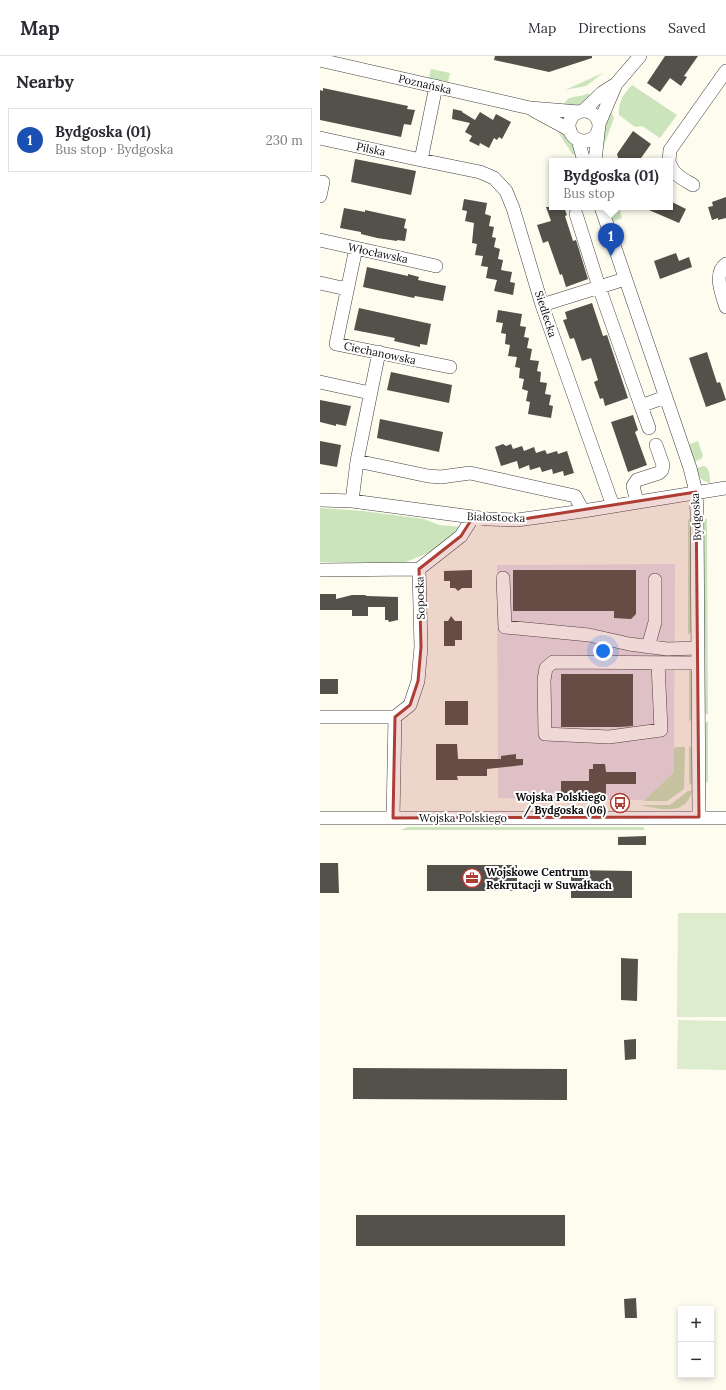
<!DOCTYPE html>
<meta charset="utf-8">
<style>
body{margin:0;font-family:Lora,serif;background:#f7f7f7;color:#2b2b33}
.controls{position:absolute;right:12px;bottom:12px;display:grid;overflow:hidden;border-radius:0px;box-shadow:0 2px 6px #0003}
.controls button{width:36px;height:36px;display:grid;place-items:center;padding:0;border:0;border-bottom:1px solid #e1e1e2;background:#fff;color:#2b2b33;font:20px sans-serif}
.you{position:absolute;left:283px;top:595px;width:14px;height:14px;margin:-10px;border:3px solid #fff;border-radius:50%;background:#1a73e8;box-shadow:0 0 0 6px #1a73e833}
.badge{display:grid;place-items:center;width:26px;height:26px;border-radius:50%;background:#db2777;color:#fff;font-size:13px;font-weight:700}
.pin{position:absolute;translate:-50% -33px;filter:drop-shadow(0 1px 2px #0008)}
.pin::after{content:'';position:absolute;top:21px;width:14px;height:12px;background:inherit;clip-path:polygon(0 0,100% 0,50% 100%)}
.popup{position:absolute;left:229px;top:102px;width:124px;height:52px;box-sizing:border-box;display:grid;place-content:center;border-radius:0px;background:#fff;filter:drop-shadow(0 1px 3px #0005);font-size:13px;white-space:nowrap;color:#7c7c81}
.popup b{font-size:15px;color:#2b2b33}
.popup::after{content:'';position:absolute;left:50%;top:100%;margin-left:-8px;border:8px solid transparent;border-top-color:#fff}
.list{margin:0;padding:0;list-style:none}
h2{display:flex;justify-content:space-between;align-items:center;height:52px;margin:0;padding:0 16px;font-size:17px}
h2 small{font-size:13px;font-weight:400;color:#7c7c81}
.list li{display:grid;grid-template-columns:26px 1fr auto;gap:12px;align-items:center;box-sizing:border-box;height:64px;margin:0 8px 8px;padding:0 8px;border:1px solid #e1e1e2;border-radius:0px}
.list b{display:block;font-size:15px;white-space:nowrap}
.list p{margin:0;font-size:13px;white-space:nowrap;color:#7c7c81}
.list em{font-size:13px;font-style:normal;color:#7c7c81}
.map{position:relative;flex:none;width:406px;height:1334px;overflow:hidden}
header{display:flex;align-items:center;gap:24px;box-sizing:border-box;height:56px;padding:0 20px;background:#fff;border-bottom:1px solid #e1e1e2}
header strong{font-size:19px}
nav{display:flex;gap:22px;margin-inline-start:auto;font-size:14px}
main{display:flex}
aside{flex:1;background:#fff}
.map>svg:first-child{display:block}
.industrial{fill:#ebe2eb}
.green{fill:#cce4bc}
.pitch{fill:#ddeccc}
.building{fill:#54504a}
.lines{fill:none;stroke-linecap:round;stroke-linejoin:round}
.minor-casing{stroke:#404040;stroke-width:14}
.minor{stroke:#fff;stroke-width:13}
.marked{fill:#ae3d34;fill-opacity:0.2;stroke:#ae3d34;stroke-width:3;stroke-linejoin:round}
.labels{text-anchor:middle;stroke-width:4;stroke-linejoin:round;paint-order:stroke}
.street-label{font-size:11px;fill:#0d0d0d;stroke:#fff}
.poi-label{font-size:11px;font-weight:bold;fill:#0d0d0d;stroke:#fff;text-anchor:end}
</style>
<header>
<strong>Map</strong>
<nav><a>Map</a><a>Directions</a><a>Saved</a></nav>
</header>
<main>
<aside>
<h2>Nearby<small></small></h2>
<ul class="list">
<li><span class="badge" style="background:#1a4fb4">1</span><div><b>Bydgoska (01)</b><p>Bus stop · Bydgoska</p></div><em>230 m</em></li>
</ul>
</aside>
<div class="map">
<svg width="406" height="1334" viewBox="0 0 406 1334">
<rect width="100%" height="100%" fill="#fdfcef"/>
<path class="industrial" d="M355,508L354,716L325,744H236L178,742L177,509Z"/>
<path class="green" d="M111,13L130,17L128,26L109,22Z
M283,17L266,30L245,34Z
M312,29L357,59L340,82L322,70L315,71L299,59C298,46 303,39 312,29Z
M268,37L272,42L263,51L243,52C247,36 257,44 268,37Z
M291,56L294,62L282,95V73Z
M237,73C250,80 252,86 257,99L252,98C249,92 238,77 237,73Z
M288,151H299L302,162L293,166Z
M378,385L383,400L381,403L374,406L368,389Z
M384,410C390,412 390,421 390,427C381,425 378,420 376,412Z
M0,452L43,455L104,463L119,469L143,471L113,495L86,506L67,507L0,506Z
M383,462L387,463L388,659L385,657Z
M369,463H371L372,575L368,579V464Z
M369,612L372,616V661L369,666Z
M388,665V726L385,727V667Z
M369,690L372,693V729L369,727Z
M357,691H365L364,733L347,745H323L325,744L354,716V692Z
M368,735H372C366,760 342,753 323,750V749H350Z
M88,771H323L325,774H81Z"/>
<path class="pitch" d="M358,857H406V961H357Z
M358,964L406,965V1014L357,1013Z"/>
<path class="building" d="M175,0H272V2L229,16L174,4Z
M345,0H378L364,20L367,21L361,30L350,22L340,36L327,27Z
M3,32L88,50L87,53L95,54L91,69L84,68L81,81L0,64V34L3,35Z
M133,53L142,55V56L155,64L160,56L173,64L176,58L191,66L182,83L179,81L177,84L174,82L169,92L160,87L159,90L149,85L152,80L145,76L150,67L132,63Z
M313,75L331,88L321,102L322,105H299L297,98Z
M35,103L96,115L91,139L31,126Z
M406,141V162L398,164V162L392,164L388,151L393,150L392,146Z
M144,143L167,147L165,158L171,160L169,170L174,171L172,181L176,182L174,191L180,193L178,203L183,204L181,214L192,216L190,226L195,227L193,239L174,235L177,224L166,222L168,211L161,210L163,200L155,199L157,188L152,187L154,167L145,165L147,155L142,154Z
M350,145L366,153L359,167L322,151H350Z
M226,151H244L247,159L245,160L253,185L256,184L268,223L246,231L242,218L240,219L228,185L223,187L217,169L231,165Z
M24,152L45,156V154L86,163L84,172L87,173L85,185L77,184V185L57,182L41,178V176L20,172Z
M356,197L359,205L369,201L372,211L340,223L334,205Z
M47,211L88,220V218L99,221L98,224L126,230L123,245L95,240L94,242L43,231Z
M272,247L283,280L287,279L308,342L285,350L283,342L280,343L274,326L278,324L271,302L262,305L254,282L250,283L243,264L247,263L245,256Z
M39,252L111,268L107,289L100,288V291L74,285L75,282L34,274Z
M178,254L202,258L200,270L206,271L204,281L209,282L207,292L212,293L210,304L219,305L217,315L221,316L220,326L227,327L225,338L231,339L229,349L233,350L231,362L208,358L210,346L206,345L208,335L202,333L204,323L199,322L200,312L195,311L197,301L188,300L190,289L185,288L186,278L181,277L183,267L176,266Z
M387,296L397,327L400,326L406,344L386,351L369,302Z
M71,316L132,329L129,347L67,334Z
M0,344L31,350L26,370L16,368V370L0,366Z
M313,359L318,374L315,376L327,409L308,416L291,366Z
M60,363L123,376L119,396L57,382Z
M0,385L21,389L17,411L0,408Z
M183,388L186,390L191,388L193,393L202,390L204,395L214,391L216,397L225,394L227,398L237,395L238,398L247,395L254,417L244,420L243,415L233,418L232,413L222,416L220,411L210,414L209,409L199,413L197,405L181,410L175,391Z
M152,514V532H142L138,535L135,532H130V525H124V515Z
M193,514H316V558L311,563L294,562V555H193Z
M0,538H16V543L32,539H45L47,540L78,541V564L69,566L68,564H65V551H48V560H32V554H0Z
M131,560L135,565H142V584H135V590H124V565H128Z
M241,618H313V670L300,671H241Z
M0,623H18V638H0Z
M125,645H148V669H125Z
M116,688H137L138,703H181V700L196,698V703H203V709L167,713V720H137L138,724H116Z
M273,708H285L286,716H316V728H286V739H241V725H269V713H273Z
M326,780V789H298V781Z
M0,807H18L19,837H0Z
M107,809H197V835H107Z
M251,814L312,815V842H251Z
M301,902L318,903L317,945L301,944Z
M316,983V1003L305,1004L304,984Z
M33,1012L247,1013V1044L33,1043Z
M36,1159H245V1190H36Z
M316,1242L317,1262H305L304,1243Z"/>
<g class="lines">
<g class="minor-casing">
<path id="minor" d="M0,4L210,52L259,56
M116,30L101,104L160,116L174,122L186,135L193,152L222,249L293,450
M213,54L250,74
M249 70a15 15 0 1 1 30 0a15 15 0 1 1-30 0Z
M263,55L282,37L296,28L320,0
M279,68L296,28
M0,82L101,104
M258,84L264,105
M275,105L278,77
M349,105L350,94L406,15
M350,108C353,119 365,124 373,129
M0,126H3L0,140
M281,151L370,412L376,436L377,458L379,761
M256,158L279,231L321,350L345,341
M0,184L116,210
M36,192L16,288L130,311
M406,208C393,217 402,239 406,251
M0,227L27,233
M222,249L305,223
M59,296L37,405L108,420L121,421L150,417L255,440L263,455
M0,326L50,337
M321,350L329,372
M0,444L32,445L168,463L197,464L263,455L406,432
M32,445L37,405
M317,446L313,430L317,424L339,417L342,414L343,409L336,389
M99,513L141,480L153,461
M0,514L99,513
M183,522L185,571L269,579L309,588L347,593L378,592
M328,591L335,566V524
M338,607L341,674L289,681L225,678L224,624L226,612L233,606L378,607
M0,661H75
M0,762H406
M73,762L75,661L90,649L98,625L101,591L99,513"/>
</g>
<use href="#minor" class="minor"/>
</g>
<path class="marked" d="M376,436L379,761L73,762L75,661L90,649L98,625L101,591L99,513L141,480L153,461L197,464Z"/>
<defs>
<g id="bus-ring" transform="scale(1)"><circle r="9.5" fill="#fff" stroke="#ae3d34" stroke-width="1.5"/><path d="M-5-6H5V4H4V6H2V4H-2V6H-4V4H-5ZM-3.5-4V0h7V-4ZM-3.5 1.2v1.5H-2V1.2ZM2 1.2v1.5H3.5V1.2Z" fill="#ae3d34"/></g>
<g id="office-ring" transform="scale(1)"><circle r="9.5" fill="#fff" stroke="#ae3d34" stroke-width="1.5"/><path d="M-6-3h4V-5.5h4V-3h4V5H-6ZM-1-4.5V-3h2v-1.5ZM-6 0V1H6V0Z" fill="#ae3d34"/></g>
</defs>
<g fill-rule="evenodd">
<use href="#bus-ring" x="300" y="747"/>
<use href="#office-ring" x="152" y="822"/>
</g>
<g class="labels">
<g class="street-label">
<text transform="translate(105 28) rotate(13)" y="4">Poznańska</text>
<text transform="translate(51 93) rotate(12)" y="4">Pilska</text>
<text transform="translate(58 197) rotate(12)" y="4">Włocławska</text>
<text transform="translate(226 258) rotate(72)" y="4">Siedlecka</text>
<text transform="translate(60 297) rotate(12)" y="4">Ciechanowska</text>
<text transform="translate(176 461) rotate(2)" y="4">Białostocka</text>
<text transform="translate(376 461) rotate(-93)" y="4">Bydgoska</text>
<text transform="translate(100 542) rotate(-92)" y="4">Sopocka</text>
<text x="143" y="766">Wojska Polskiego</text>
</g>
<g class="poi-label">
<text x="286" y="745">Wojska Polskiego<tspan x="286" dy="13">/ Bydgoska (06)</tspan></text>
<text x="166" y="820" text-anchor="start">Wojskowe Centrum<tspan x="166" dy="13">Rekrutacji w Suwałkach</tspan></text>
</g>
</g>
</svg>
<div class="controls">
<button>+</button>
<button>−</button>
</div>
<div class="you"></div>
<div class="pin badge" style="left:291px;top:200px;background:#1a4fb4">1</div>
<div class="popup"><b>Bydgoska (01)</b>Bus stop</div>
</div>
</main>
